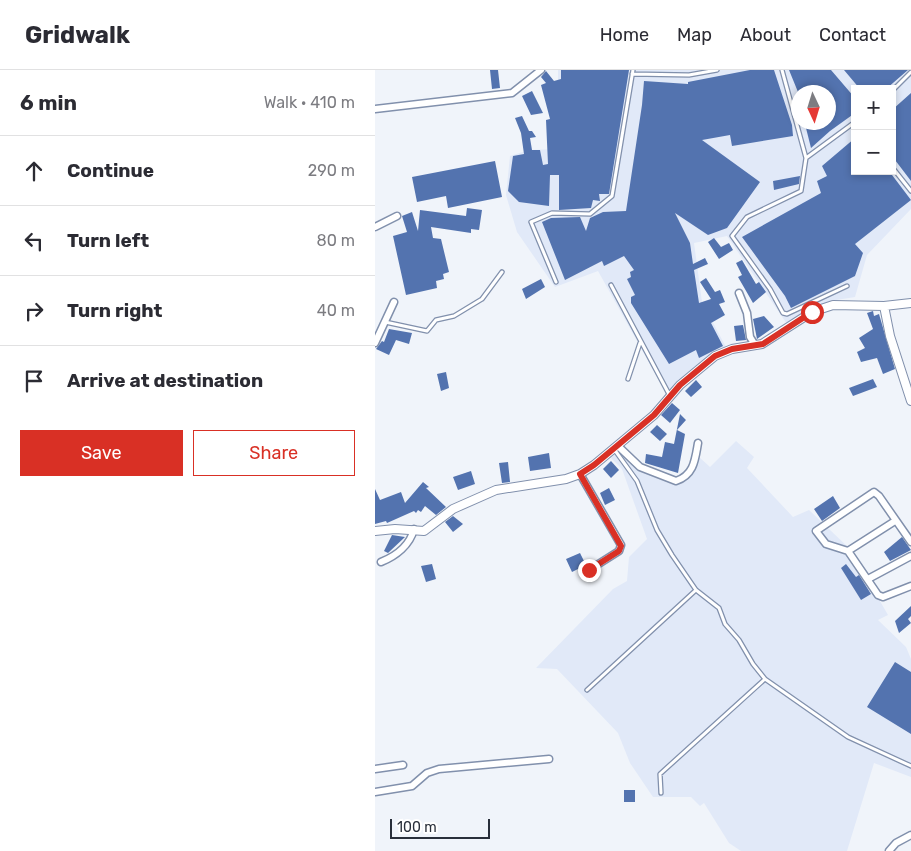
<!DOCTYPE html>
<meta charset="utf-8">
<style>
body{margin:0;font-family:Rubik,sans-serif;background:#f7f7f7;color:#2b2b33}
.controls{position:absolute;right:15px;top:15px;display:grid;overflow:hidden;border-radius:0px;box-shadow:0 2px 8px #0003}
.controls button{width:45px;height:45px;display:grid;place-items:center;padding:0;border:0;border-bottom:1px solid #e1e1e2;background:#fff;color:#2b2b33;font:25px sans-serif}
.compass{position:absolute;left:416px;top:15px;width:45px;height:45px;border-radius:50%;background:#fff;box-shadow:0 2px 8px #0003;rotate:176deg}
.scale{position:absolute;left:15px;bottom:12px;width:100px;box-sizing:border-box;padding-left:5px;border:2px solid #292f3a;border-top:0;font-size:14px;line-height:18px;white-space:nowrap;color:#292f3a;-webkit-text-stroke:4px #fff;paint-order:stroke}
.stop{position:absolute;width:15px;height:15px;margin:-11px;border:4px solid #d93025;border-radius:50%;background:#fff}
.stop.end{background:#d93025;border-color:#fff;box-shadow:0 1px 5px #0008}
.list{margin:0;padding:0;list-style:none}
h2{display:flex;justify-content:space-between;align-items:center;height:65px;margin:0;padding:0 20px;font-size:21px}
h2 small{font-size:16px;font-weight:400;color:#7c7c81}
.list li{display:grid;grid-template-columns:32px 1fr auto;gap:15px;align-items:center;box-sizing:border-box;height:70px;padding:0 20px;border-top:1px solid #e1e1e2}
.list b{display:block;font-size:19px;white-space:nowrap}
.list em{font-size:16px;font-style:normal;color:#7c7c81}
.actions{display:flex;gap:10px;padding:15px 20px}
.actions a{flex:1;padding:11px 0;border:1px solid #d93025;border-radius:0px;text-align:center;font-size:18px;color:#d93025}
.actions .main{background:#d93025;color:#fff}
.icon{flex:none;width:28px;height:28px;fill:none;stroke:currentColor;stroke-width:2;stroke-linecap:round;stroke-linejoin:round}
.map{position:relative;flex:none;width:536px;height:781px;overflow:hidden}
header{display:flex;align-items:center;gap:30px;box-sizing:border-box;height:70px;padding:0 25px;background:#fff;border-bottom:1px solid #e1e1e2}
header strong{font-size:24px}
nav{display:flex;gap:28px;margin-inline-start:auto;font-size:18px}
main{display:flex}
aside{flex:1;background:#fff}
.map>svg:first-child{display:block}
.built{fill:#e1e9f8;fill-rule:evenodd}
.building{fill:#5373af}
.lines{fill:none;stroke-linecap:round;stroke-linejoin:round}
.service-casing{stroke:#8190ac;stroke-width:5.5}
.minor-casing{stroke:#8190ac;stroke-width:9}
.tertiary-casing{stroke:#8190ac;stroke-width:10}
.service{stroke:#fff;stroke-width:3}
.minor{stroke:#fff;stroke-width:6}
.tertiary{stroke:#fff;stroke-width:8}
.route{stroke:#d93025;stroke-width:6}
</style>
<header>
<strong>Gridwalk</strong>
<nav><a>Home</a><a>Map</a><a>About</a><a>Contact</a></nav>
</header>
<main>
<aside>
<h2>6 min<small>Walk · 410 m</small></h2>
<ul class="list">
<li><svg class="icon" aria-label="ahead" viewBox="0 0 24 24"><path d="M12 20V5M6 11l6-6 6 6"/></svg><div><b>Continue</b></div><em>290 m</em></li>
<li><svg class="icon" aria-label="left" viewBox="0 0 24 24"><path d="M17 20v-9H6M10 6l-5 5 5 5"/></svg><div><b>Turn left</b></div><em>80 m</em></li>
<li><svg class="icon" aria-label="right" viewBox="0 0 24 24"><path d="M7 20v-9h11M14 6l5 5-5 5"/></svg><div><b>Turn right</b></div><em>40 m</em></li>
<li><svg class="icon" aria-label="arrive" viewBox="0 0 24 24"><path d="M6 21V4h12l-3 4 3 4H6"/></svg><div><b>Arrive at destination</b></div></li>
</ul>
<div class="actions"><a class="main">Save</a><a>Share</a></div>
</aside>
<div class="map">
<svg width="536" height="781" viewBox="0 0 536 781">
<rect width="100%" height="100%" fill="#f0f4fa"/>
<path class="built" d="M183,0H536V139L492,185L480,227L455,231L412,254L352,166L319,173L327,232L352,279L324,293L291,323L223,201L180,217L142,162L131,125L135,86L154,80L183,79ZM480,19H517V101H480ZM423,22H453V52H423Z
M361,371L379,387L372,398L418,447L434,440L475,479L513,545L503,550L531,577L536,589V707L499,693L472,781H366L354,773L329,733L325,736L316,727H278L255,693L243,663L182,599L161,598L238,519L252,511L254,487L272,469L247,399L236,388L243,380L267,402L297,414L317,406L323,386L335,397Z"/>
<path class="building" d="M115,0H123L125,18L117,19Z
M186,0H254L234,124H224L225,131L218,130L216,138L184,140V105H175L174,136L144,132L133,121L138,86L149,84L146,63L140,48L147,46L154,61H157L161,67L155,68L157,80H165L168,95L173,94L171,50L175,49L166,15L171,13L166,7L171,1L179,11L186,9Z
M375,0H399L417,55L418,66L357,76L355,65L327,70L385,112L352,158L333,165L300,143L315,173L318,194L330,188L333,194L319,200L324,233L336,229L325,212L331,208L340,222L345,220L350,232L344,234L350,245L336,253L348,276L324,288L321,280L294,294L256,233V227L260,225L252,209L256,207L255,202L259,200L249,186L229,196L227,191L190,210L167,152L176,148L205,147L211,161L215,148L228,142L251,141L267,35L269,11L313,14V12Z
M414,0H456L480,28V43L455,61L436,78L431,58L435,52H454V22H423Z
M469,0H533L511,19H485Z
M157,21L168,43L156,45L147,26Z
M536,23V111L517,86V40Z
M480,68V101H514L536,130L480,174L488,183L480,206L416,238L410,226L367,167L446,123L442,111L452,106L447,96Z
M120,91L127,127L73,138L71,126L42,132L37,107Z
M425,106L424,114L399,120L398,111Z
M92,138L107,140L104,160L96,159V163L56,157L58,168L66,169L74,202L68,204L69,209L61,211L62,218L31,225L18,166L32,162L27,146L37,142L43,161L45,140L91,146Z
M339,168L346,177L354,173L358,180L344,189L333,172Z
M367,190L381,214L384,212L391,222L378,233L363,207L367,205L361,193Z
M166,209L170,217L151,229L147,219Z
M498,241L499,246L504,244L520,299L508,304L502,288L486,292L482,282L490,278L484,268L498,259L492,243Z
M389,246L399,257L382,269L378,249Z
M368,255L371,270L361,271L359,256Z
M14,259L37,263L34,274L21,270L14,285L1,279L7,271L9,272Z
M71,302L74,318L66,321L62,304Z
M498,309L502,317L478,326L474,318Z
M321,310L327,317L316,327L310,321Z
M297,333L305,340L295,353L286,345Z
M305,344L311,350L302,360L310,364L303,403L270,393L271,384L287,387L290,372L299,374Z
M282,355L292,364L285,371L275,362Z
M174,383L176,398L155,401L153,387Z
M236,391L244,400L236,408L228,399Z
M133,392L135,412L127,413L124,393Z
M96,401L100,414L83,420L78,407Z
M48,412L54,417L51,418L71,437L61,445L50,436L46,442L43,440L41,443L39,441L12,453L11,451L0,454V419L5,430L26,422L30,433Z
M234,418L240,430L230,435L225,423Z
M458,426L465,438L447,451L439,439Z
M78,446L88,454L78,462L70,452Z
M17,465L30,467L13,483L9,481Z
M527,467L536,480L515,491L509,482Z
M205,483L211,495L197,502L191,489Z
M57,494L61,509L51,512L46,496Z
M471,494L481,507L484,505L496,524L486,530L466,498Z
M536,536V546L533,549L536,553L524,563L520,551Z
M520,592L536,602V664L492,637Z
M249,720H260V732H249Z"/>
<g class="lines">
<g class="service-casing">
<path id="service" d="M407,0L431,88L480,52
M257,4L314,5L342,0
M517,21L536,2
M431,88L426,121L372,147L357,166L395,219L408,243L412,244L472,216
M517,97L536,121
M181,212L156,152L177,143L215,144L237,126L258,0
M236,215L295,326
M10,252L52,261L61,250L79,246L107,229L127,202
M253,309L265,273
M239,379L262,411L282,460L297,485L321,520L344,538L350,554L364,570L378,594L390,609L473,667L536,696
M212,620L321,520
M286,723L285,704L390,609"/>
</g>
<g class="minor-casing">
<path id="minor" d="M0,39L137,23L166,0
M0,157L22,146
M364,223L372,243L375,267L380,275
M0,273L19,232
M243,376L265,397L301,411C319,405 320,390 323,373
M205,404L246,475L244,481L214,500
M536,472L504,426L499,422L441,461L451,474L473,481L503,525L508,527L536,516
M473,481L520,451
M6,492C21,486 35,475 39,459
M493,509L536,486
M0,699L28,695
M0,722L37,716L52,703L64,699L174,689
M514,781L521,773L536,765"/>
</g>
<g class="tertiary-casing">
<path id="tertiary" d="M509,236L515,266L536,331
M0,461L20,459L49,461L78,439L121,420L191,409L205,404L219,395L279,345L305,315L340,286L357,279L387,274L437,242L458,235L509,236L536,233"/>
</g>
<use href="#service" class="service"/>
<use href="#minor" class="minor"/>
<use href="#tertiary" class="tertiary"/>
</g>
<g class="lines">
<path class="route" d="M214,500L244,481L246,476L205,404L219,395L279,345L305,315L340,286L357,279L388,274L437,242"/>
</g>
</svg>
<div class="controls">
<button>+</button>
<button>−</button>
</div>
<svg class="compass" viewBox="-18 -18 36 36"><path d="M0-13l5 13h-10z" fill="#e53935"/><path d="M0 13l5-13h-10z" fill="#7c7c81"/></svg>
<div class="scale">100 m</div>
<div class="stop" style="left:437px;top:242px"></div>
<div class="stop end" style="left:214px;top:500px"></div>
</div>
</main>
